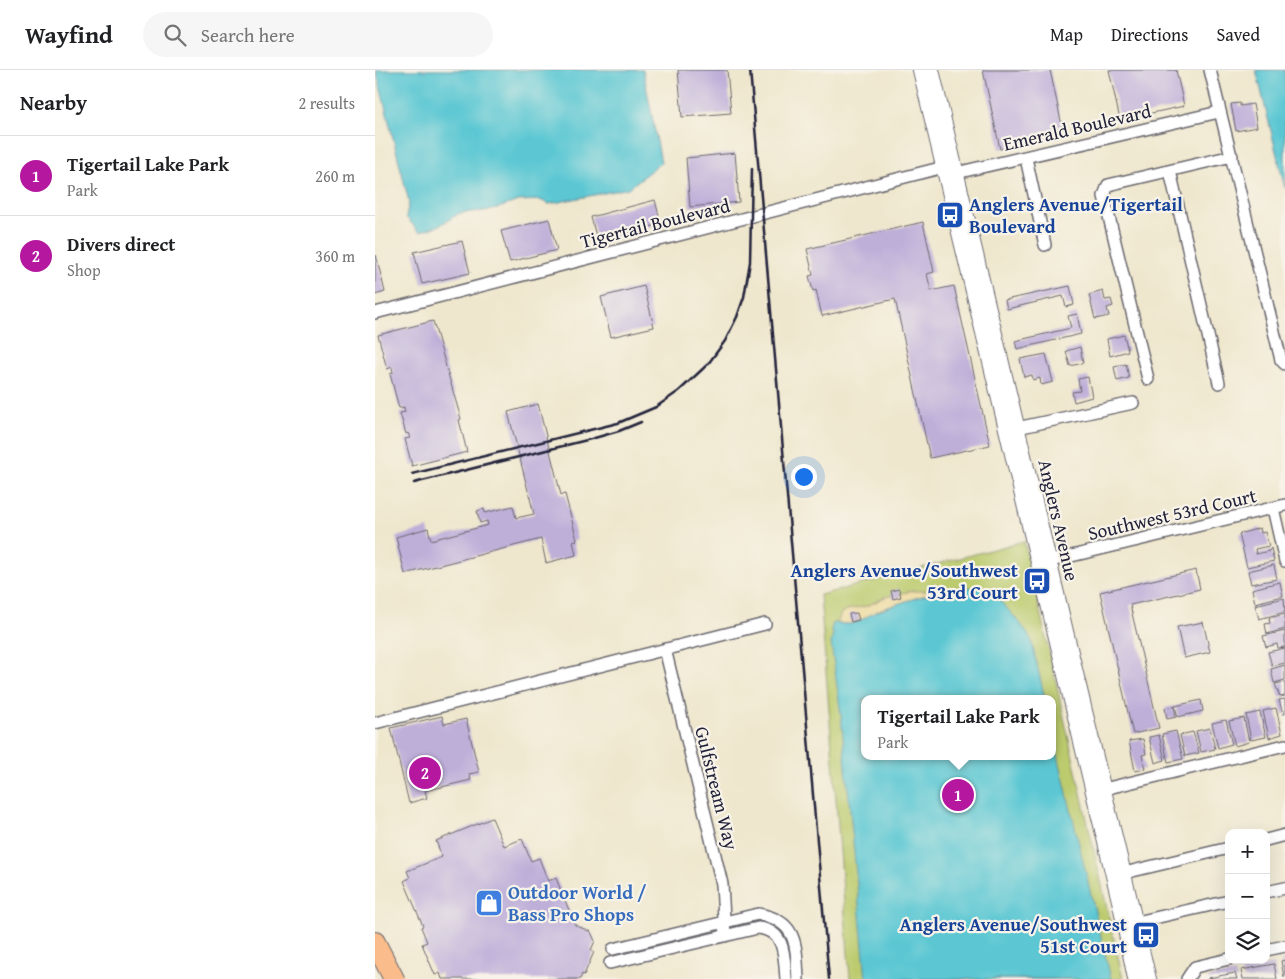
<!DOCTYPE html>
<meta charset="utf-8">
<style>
body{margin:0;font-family:"Gentium Book Plus",serif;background:#f6f6f6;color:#202124}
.controls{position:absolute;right:15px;bottom:15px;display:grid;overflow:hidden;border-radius:10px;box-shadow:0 5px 20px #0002}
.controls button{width:45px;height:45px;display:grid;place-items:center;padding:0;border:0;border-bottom:1px solid #e0e0e0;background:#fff;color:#202124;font:25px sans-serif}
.you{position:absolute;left:428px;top:406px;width:18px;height:18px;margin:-12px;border:4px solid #fff;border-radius:50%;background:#1a73e8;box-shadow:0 0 0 8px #1a73e833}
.badge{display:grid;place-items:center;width:32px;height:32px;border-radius:50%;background:#b5179e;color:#fff;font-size:16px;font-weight:700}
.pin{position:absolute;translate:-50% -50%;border:2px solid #fff;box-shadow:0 1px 5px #0006}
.popup{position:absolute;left:486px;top:625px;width:195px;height:65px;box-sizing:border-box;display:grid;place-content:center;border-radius:10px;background:#fff;filter:drop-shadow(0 1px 4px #0005);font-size:16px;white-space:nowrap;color:#757577}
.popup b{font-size:19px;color:#202124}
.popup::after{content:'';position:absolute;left:50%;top:100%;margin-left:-10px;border:10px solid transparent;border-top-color:#fff}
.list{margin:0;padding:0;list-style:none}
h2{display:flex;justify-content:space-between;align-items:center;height:65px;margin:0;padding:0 20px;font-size:21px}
h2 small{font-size:16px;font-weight:400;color:#757577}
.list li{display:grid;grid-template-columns:32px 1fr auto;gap:15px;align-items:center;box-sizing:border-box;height:80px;padding:0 20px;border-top:1px solid #e0e0e0}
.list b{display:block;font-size:19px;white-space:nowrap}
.list p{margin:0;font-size:16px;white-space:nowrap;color:#757577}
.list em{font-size:16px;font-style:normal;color:#757577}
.icon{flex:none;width:28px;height:28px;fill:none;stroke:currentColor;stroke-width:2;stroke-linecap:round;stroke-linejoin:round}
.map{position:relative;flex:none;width:910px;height:909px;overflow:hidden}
header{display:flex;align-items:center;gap:30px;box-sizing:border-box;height:70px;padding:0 25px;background:#fff;border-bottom:1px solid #e0e0e0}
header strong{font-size:24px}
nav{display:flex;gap:28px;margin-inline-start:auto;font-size:18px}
.search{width:350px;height:45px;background:#f6f6f6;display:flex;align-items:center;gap:12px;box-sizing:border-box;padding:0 18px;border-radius:28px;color:#757577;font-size:19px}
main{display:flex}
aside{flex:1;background:#fff}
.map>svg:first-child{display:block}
.green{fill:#bccb6d;stroke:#6f7654;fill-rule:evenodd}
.sand{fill:#eeda9e;stroke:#887e6c}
.water{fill:#5bc7d3;stroke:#3e7487}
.building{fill:#beafd9}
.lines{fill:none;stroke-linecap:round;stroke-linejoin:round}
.minor-casing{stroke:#6a676e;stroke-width:14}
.tertiary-casing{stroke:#6a676e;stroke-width:16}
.motorway-casing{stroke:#6a676e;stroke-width:22}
.minor{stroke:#fff;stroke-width:11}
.tertiary{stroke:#fff;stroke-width:14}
.motorway{stroke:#f9bc8a;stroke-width:20}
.rail{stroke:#22223b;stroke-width:2.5}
.labels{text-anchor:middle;stroke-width:4.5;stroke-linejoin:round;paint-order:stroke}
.street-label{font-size:19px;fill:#22223b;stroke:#f7f3e8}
.transit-label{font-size:19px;font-weight:bold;fill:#164399;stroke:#f7f3e8;text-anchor:end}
.shop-label{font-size:19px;font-weight:bold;fill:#366cbe;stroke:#f7f3e8;text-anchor:start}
</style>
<header>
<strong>Wayfind</strong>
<div class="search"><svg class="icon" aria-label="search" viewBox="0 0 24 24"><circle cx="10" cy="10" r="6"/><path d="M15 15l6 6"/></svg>Search here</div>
<nav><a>Map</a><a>Directions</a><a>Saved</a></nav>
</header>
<main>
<aside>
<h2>Nearby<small>2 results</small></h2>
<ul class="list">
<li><span class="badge">1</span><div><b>Tigertail Lake Park</b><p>Park</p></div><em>260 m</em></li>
<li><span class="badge">2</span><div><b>Divers direct</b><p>Shop</p></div><em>360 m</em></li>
</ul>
</aside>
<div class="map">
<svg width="910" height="909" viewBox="0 0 910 909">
<rect width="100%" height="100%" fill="#f7f3e8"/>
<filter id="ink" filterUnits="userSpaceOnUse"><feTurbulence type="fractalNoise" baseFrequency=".02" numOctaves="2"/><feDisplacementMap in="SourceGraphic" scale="10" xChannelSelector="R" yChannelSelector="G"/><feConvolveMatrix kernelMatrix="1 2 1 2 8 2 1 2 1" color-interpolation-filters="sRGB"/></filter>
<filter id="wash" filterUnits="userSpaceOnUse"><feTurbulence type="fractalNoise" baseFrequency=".0096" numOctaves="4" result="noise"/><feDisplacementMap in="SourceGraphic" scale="20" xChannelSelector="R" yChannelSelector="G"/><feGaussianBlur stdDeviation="1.12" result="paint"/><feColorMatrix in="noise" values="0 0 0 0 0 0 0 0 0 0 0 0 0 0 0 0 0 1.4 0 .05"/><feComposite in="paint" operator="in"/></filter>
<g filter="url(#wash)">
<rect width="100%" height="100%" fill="#efe7cd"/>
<path class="green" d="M649,471L748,909H475L445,525ZM489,629H677V686H489Z"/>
<path class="sand" d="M537,521H563L504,540L481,554H462L466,543L472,540L492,536L510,527Z"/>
<path class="water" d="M1,0H268L286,92L254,118L174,134L165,130L143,131L118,140L85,143L63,156L44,162L31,147L34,132Z
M881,0H910V118L885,16Z
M586,517L603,518L619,524L645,553L656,569L670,629H489V686H677V660L736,909H491L466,645L456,573L458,563L456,560L458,553C487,557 483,548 506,540C532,530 558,522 586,517Z"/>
<g id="blocks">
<path class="building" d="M303,0H352L356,43L307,47Z
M608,0H675L689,65L625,79Z
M734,0H801L809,36L745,50Z
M865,33V36L878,34L882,57L861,61L856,34Z
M360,83L364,132L315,137L311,88Z
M280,130L286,154L222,170L216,147Z
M174,149L182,180L135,192L126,161Z
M548,152L559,202L552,204L556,221L579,216L615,375L555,388L520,229L447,246L441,220L438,221L434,206L438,205L432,179Z
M87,171L95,203L47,214L39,182Z
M1,185L10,222L0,225V186Z
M269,216L279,257L236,267L226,227Z
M695,216L699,235L691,237L688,226L632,239L630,230Z
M728,221L730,230L736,229L738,236L732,238L734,246L720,249L714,225Z
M702,244L706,264L642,279L640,271L696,258L693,246Z
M58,251L86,349L84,350L92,382L37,396L30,369L35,368L33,363L31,364L25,343L30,342L29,337L24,338L15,304L18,303L17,297L12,299L3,265Z
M749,265L753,281L735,286L732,269Z
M705,277L708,293L695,296L691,281Z
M671,284L678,312L666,315L665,308L658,310L657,305L649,307L645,289Z
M751,294L754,308L742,311L739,297Z
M713,307L717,327L699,332L697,322L705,321L703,309Z
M163,334L186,425L190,424L202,470L198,471L201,485L171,493L166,469L30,504L21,467L53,458L56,470L113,455L112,451L105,453L102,441L109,439L110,443L138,436L141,448L159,444L133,342Z
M885,458L886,463L890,462L894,476L880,479L881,484L894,481L896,478L899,491L872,497L864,464Z
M899,495L902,509L876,514L873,501Z
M821,500L825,519L755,535L784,658L758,664L725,522Z
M905,512L908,526L880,533L877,519Z
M524,519L526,527L518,529L516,521Z
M909,528L910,542L884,549L880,535Z
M482,543L484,550L476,552L474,544Z
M910,544V559L892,564L890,554L895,553L894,548Z
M828,552L835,582L809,588L802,557Z
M910,561V577L903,578L902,574L891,577L888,566Z
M910,578V593L897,596L893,582Z
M910,595V610L899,613L896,599Z
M910,612V626L905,627L900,614Z
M910,629V644H908L904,630Z
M826,630L828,641L803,647L800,636Z
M799,636L801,647L792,649L790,638Z
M901,638L907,664L894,668L888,641Z
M885,642L891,667L876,670L871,645Z
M67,646L69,654L91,649L104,702L94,704L96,710L50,721L52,728L34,733L16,658Z
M869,648L874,672L860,676L854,651Z
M851,650L857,674L843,678L837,653Z
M835,658L840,679L826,682L821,661Z
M801,661L808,689L793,692L787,664Z
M818,662L824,683L810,686L805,665Z
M784,665L790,690L780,693L774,667Z
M768,669L771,684L767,685L770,699L760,701L754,671Z
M117,748L129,776L147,769L156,791L164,788L173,811L181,808L200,855L216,862L220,871L216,880L219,882L209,905L207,904L205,909H67L65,903L60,905L47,874L52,872L46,857L48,856L29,811L35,808L32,801L67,787L61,771Z
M910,890V907H909L906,891Z
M899,894L902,909H868L866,900Z
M860,903L862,909H833V908Z"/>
</g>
</g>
<g filter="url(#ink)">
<use href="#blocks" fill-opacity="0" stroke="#6a676e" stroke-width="1"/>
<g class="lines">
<g class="minor-casing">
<path id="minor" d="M835,0L906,290L910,294
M651,88L670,175
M795,101L844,313
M0,243L569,97L581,103L844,42
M773,309L729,126L733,115L857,86
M642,358L758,333
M898,438L910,491
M667,493L910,435
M290,579L347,814L350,866
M0,653L390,554
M729,719L910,675
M891,770L910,765
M749,803L854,778
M891,822L910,818
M753,854L854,831
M238,879L383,844C423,851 421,875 423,909
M891,880L910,876
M235,893L383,858C411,861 409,886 411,909
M812,909L820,897L854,889"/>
</g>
<g class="tertiary-casing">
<path id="tertiary" d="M545,0L746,839L760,909
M557,0L774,909"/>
</g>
<g class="motorway-casing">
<path id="motorway" d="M0,872L19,909"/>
</g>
<use href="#minor" class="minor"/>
<use href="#tertiary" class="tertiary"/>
<use href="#motorway" class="motorway"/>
<path class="rail" d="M375,0L454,909
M37,404L243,353L281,337L304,321L333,294L350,271L362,247L369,227L375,192L377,99
M39,413L216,369L244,361L266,352"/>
</g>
</g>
<defs>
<g id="bus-square" transform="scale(1.4375)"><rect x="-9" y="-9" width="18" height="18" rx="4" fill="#1a4fb4" stroke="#f7f3e8"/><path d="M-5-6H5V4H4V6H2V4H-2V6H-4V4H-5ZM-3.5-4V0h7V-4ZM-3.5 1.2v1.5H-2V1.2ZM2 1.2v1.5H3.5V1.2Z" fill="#fff"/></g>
<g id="shop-square" transform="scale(1.4375)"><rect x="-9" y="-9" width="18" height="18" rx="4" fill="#3f7fe0" stroke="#f7f3e8"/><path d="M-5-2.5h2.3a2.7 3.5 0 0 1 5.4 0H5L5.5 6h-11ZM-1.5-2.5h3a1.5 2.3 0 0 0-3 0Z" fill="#fff"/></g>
</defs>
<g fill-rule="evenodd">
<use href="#bus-square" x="575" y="145"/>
<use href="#bus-square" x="662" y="511"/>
<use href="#shop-square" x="114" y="833"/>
<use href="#bus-square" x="771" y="865"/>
</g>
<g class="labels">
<g class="street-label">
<text transform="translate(702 57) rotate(-13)" y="7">Emerald Boulevard</text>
<text transform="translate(280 153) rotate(-14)" y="7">Tigertail Boulevard</text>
<text transform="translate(797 444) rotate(-13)" y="7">Southwest 53rd Court</text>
<text transform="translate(684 450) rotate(77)" y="7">Anglers Avenue</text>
<text transform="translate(342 718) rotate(76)" y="7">Gulfstream Way</text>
</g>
<g class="transit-label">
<text x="594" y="141" text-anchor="start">Anglers Avenue/Tigertail<tspan x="594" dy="22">Boulevard</tspan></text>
<text x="643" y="507">Anglers Avenue/Southwest<tspan x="643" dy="22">53rd Court</tspan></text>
<text x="752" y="861">Anglers Avenue/Southwest<tspan x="752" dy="22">51st Court</tspan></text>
</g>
<g class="shop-label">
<text x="133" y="829">Outdoor World /<tspan x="133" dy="22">Bass Pro Shops</tspan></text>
</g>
</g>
</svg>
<div class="controls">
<button>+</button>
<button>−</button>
<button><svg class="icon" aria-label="layers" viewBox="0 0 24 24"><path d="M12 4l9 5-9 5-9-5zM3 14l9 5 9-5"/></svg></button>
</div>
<div class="you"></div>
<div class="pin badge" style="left:583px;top:725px">1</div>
<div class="popup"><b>Tigertail Lake Park</b>Park</div>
<div class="pin badge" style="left:50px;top:703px">2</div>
</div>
</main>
